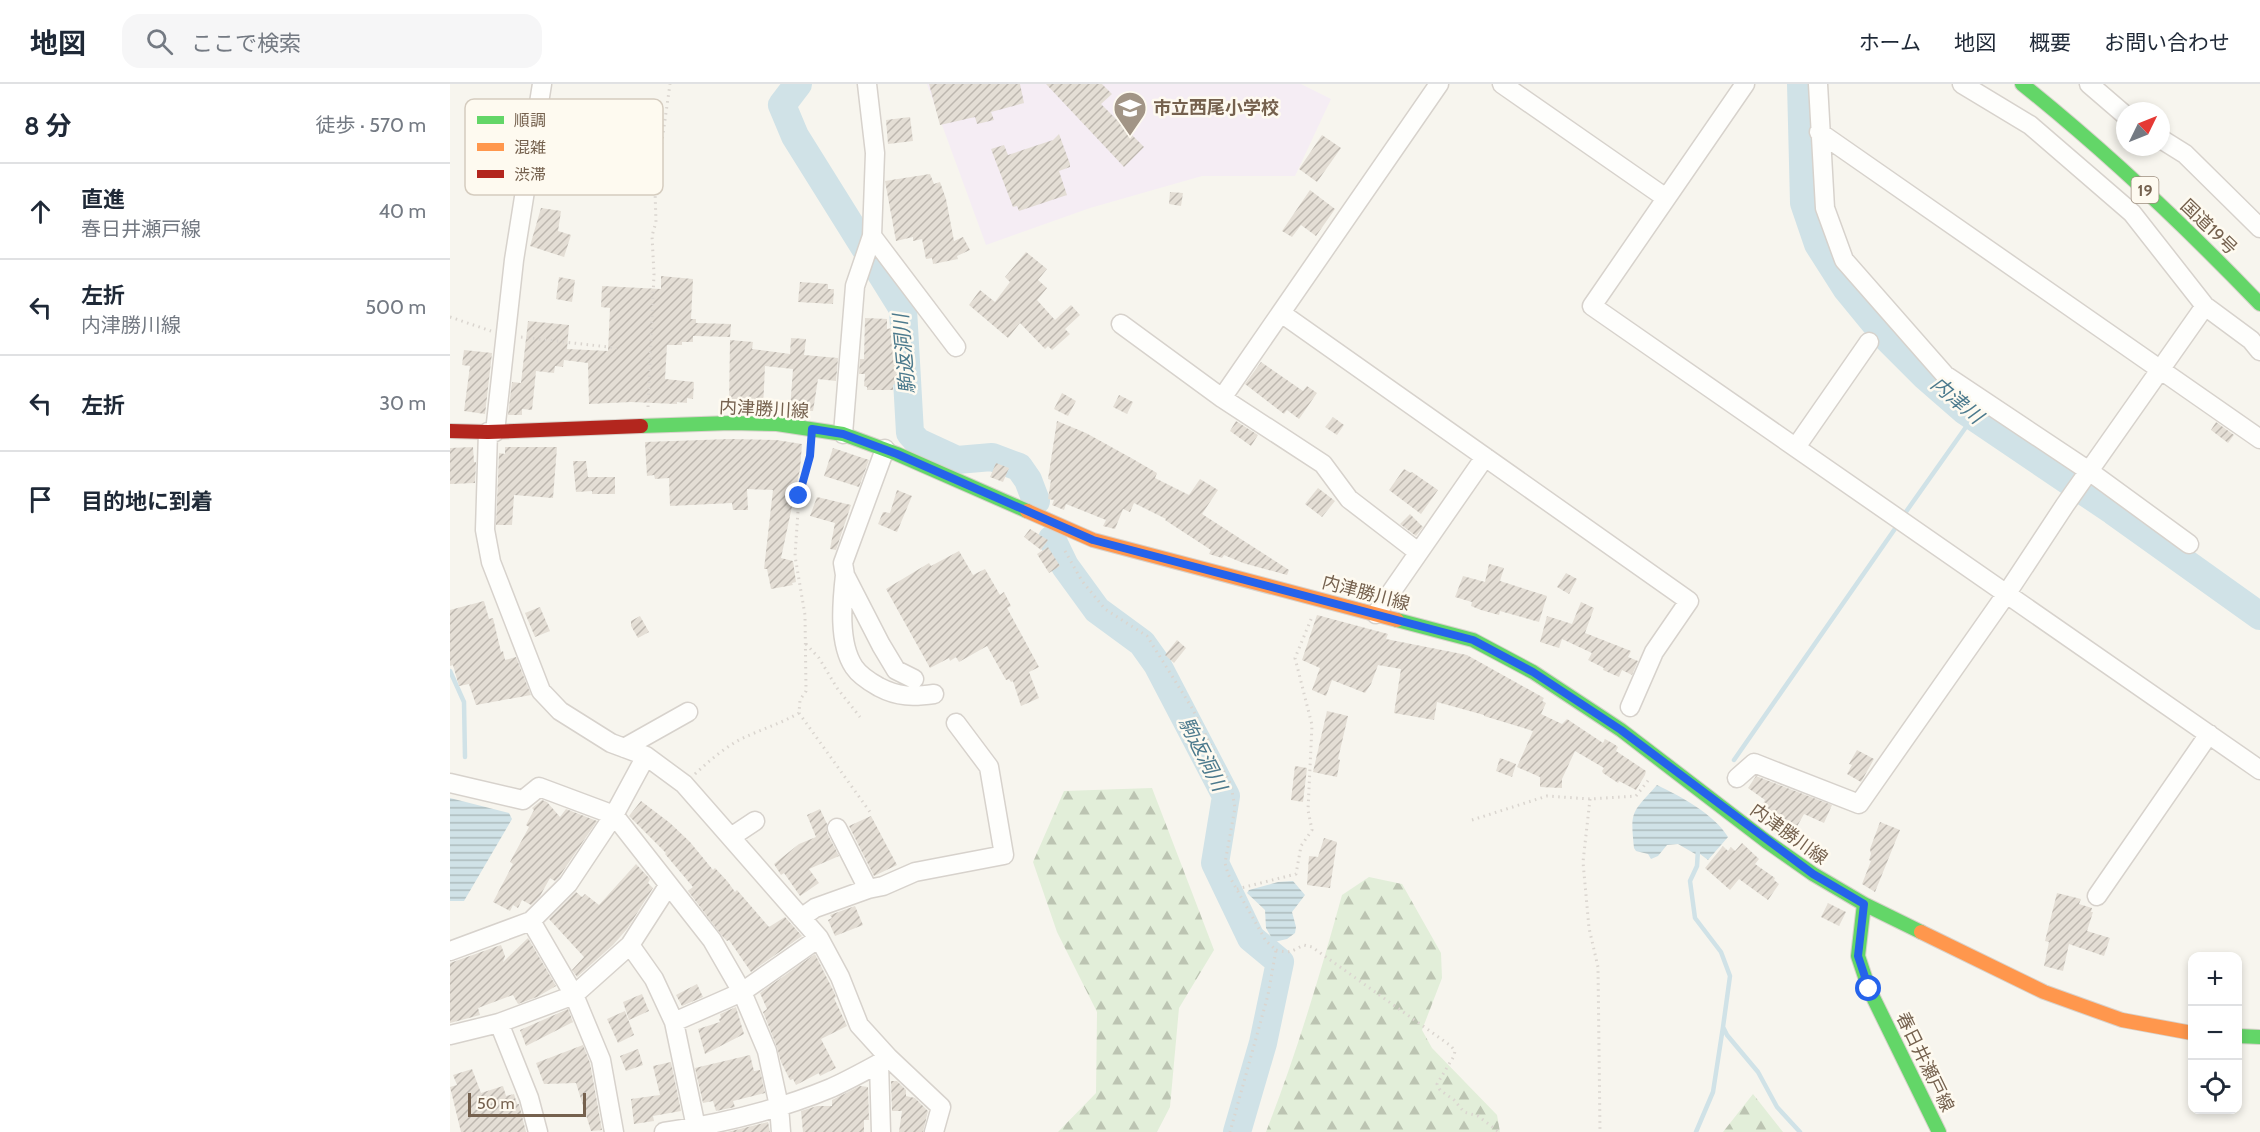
<!DOCTYPE html>
<html lang="ja">
<meta charset="utf-8">
<style>
body{margin:0;font-family:Cabin,"Noto Sans JP",sans-serif;background:#f6f6f7;color:#1f2937}
.controls{position:absolute;right:18px;bottom:18px;display:grid;overflow:hidden;border-radius:12px;box-shadow:0 3px 9px #0003}
.controls button{width:54px;height:54px;display:grid;place-items:center;padding:0;border:0;border-bottom:2px solid #e0e1e3;background:#fff;color:#1f2937;font:30px sans-serif}
.compass{position:absolute;left:1666px;top:18px;width:54px;height:54px;border-radius:50%;background:#fff;box-shadow:0 3px 9px #0003;rotate:47deg}
.scale{position:absolute;left:18px;bottom:15px;width:118px;box-sizing:border-box;padding-left:6px;border:3px solid #75614e;border-top:0;font-size:16px;line-height:21px;white-space:nowrap;color:#75614e;-webkit-text-stroke:4px #fefaf0;paint-order:stroke}
.stop{position:absolute;width:18px;height:18px;margin:-14px;border:4px solid #2563eb;border-radius:50%;background:#fff}
.stop.end{background:#2563eb;border-color:#fff;box-shadow:0 2px 6px #0008}
.list{margin:0;padding:0;list-style:none}
h2{display:flex;justify-content:space-between;align-items:center;height:78px;margin:0;padding:0 24px;font-size:26px}
h2 small{font-size:20px;font-weight:400;color:#747a83}
.list li{display:grid;grid-template-columns:39px 1fr auto;gap:18px;align-items:center;box-sizing:border-box;height:96px;padding:0 24px;border-top:2px solid #e0e1e3}
.list b{display:block;font-size:22px;white-space:nowrap}
.list p{margin:0;font-size:20px;white-space:nowrap;color:#747a83}
.list em{font-size:20px;font-style:normal;color:#747a83}
.icon{flex:none;width:33px;height:33px;fill:none;stroke:currentColor;stroke-width:2;stroke-linecap:round;stroke-linejoin:round}
.map{position:relative;flex:none;width:1810px;height:1048px;overflow:hidden}
header{display:flex;align-items:center;gap:36px;box-sizing:border-box;height:84px;padding:0 30px;background:#fff;border-bottom:2px solid #e0e1e3}
header strong{font-size:28px}
nav{display:flex;gap:33px;margin-inline-start:auto;font-size:21px}
.search{width:420px;height:54px;background:#f6f6f7;display:flex;align-items:center;gap:15px;box-sizing:border-box;padding:0 21px;border-radius:18px;color:#747a83;font-size:22px}
main{display:flex}
aside{flex:1;background:#fff}
.map>svg:first-child{display:block}
.education{fill:#f5edf4}
.forest{fill:url(#forest-firs)}
.water{fill:url(#water-rules)}
.lines{fill:none;stroke-linecap:round;stroke-linejoin:round}
.stream{stroke:#d0e2e7;stroke-width:4.5}
.river{stroke:#d0e2e7;stroke-width:28}
.building{fill:url(#building-hatch)}
.street-casing{stroke:#d7d2cc;stroke-width:21}
.fast-casing{stroke:#d8d2cb;stroke-width:16}
.slow-casing{stroke:#d8d2cb;stroke-width:16}
.jam-casing{stroke:#d8d2cb;stroke-width:16}
.path{stroke:#dad5cf;stroke-width:3;stroke-dasharray:1.5 4.5;stroke-linecap:butt}
.street{stroke:#fefefc;stroke-width:18}
.fast{stroke:#63d668;stroke-width:14}
.slow{stroke:#ff974d;stroke-width:14}
.jam{stroke:#b3261e;stroke-width:14}
.route{stroke:#2563eb;stroke-width:8}
.labels{text-anchor:middle;stroke-width:5;stroke-linejoin:round;paint-order:stroke}
.shield{fill:#fefaf0;stroke:#9e8f7f;stroke-width:1.5}
.shield-label{font-size:16px;font-weight:bold;fill:#75614e}
.poi-label{font-size:18px;font-weight:bold;fill:#75614e;stroke:#fefaf0;text-anchor:start}
.street-label{font-size:18px;fill:#75614e;stroke:#fefaf0}
.water-label{font-size:20px;font-style:italic;fill:#4c7a8d;stroke:#fefaf0}
.key{fill:#fefaf0;stroke:#d5ccbf;stroke-width:1.5}
.key-label{font-size:16px;fill:#75614e}
</style>
<header>
<strong>地図</strong>
<div class="search"><svg class="icon" aria-label="search" viewBox="0 0 24 24"><circle cx="10" cy="10" r="6"/><path d="M15 15l6 6"/></svg>ここで検索</div>
<nav><a>ホーム</a><a>地図</a><a>概要</a><a>お問い合わせ</a></nav>
</header>
<main>
<aside>
<h2>8 分<small>徒歩 · 570 m</small></h2>
<ul class="list">
<li><svg class="icon" aria-label="ahead" viewBox="0 0 24 24"><path d="M12 20V5M6 11l6-6 6 6"/></svg><div><b>直進</b><p>春日井瀬戸線</p></div><em>40 m</em></li>
<li><svg class="icon" aria-label="left" viewBox="0 0 24 24"><path d="M17 20v-9H6M10 6l-5 5 5 5"/></svg><div><b>左折</b><p>内津勝川線</p></div><em>500 m</em></li>
<li><svg class="icon" aria-label="left" viewBox="0 0 24 24"><path d="M17 20v-9H6M10 6l-5 5 5 5"/></svg><div><b>左折</b></div><em>30 m</em></li>
<li><svg class="icon" aria-label="arrive" viewBox="0 0 24 24"><path d="M6 21V4h12l-3 4 3 4H6"/></svg><div><b>目的地に到着</b></div></li>
</ul>
</aside>
<div class="map">
<svg width="1810" height="1048" viewBox="0 0 1810 1048">
<defs>
<pattern id="forest-firs" width="22" height="20" patternUnits="userSpaceOnUse" patternTransform="scale(1.5)"><rect width="22" height="20" fill="#e2eed9"/><path d="M5 1l3.5 6h-7zM16 11l3.5 6h-7z" fill="#bcc4b2"/></pattern>
<pattern id="water-rules" width="6" height="5" patternUnits="userSpaceOnUse" patternTransform="scale(1.5)"><rect width="6" height="5" fill="#d0e2e7"/><path d="M0 2.5h6" fill="none" stroke="#adbbbd"/></pattern>
<pattern id="building-hatch" width="6" height="6" patternUnits="userSpaceOnUse" patternTransform="scale(1.5)"><rect width="6" height="6" fill="#e4ded5"/><path d="M-1 1l2-2M0 6l6-6M5 7l2-2" fill="none" stroke="#bdb7af"/></pattern>
</defs>
<rect width="100%" height="100%" fill="#f7f5ee"/>
<path class="education" d="M477,0H851L881,15L845,92H752L640,124L536,161Z"/>
<path class="forest" d="M702,704L764,866L729,924L720,1023L707,1048H608L646,1009L647,928L607,848L583,778L614,707Z
M919,793L952,800L991,869L992,894L972,946L982,964L1047,1031L1050,1048H816C846,971 870,891 892,811Z
M1303,1010L1333,1048H1273Z"/>
<path class="water" d="M1207,701C1230,712 1264,730 1278,753L1258,776L1250,770L1247,771L1228,760L1217,761L1208,772L1201,775L1198,770L1186,767L1184,764C1180,726 1182,729 1207,701Z
M0,714L59,729L62,735L14,817H0Z
M843,797L855,811L842,828L846,843L845,849L837,855L824,858L816,844L815,826L797,809L799,806L828,798Z"/>
<g class="lines">
<path class="stream" d="M1453,432L1516,343L1515,327
M0,587L14,618L15,673
M1284,676L1449,439
M1248,765L1247,782L1240,797L1245,834L1271,868L1280,892L1273,943L1277,951L1308,988L1327,1023L1350,1048
M1246,1048L1263,1008L1273,943"/>
<path class="river" d="M348,0L332,21L345,52L453,225L460,349L468,358L507,376L542,373L569,383L578,396L586,417
M1351,0L1354,119L1368,160L1396,204L1437,254L1476,293L1515,327L1663,427L1810,532
M602,455L615,482L647,526L692,559L707,580L776,712L765,779L801,854L830,878L813,959L787,1048"/>
</g>
<path class="building" d="M479,0H570L574,19L541,28L544,36L527,40L525,33L490,41Z
M596,0H652L662,10L651,20L694,63L674,83Z
M460,33L463,57L438,60L436,36Z
M609,50L620,80V83L609,87L617,111L569,127L567,122L563,123L541,65L554,61L558,71L603,56Z
M872,51L891,64L867,98L849,85Z
M480,90L484,100L490,98L496,115L504,157L513,153L520,166L507,172L508,175L483,180L482,174L476,175L472,155L463,157V153L446,157L435,97Z
M860,106L885,125L866,152L851,141L842,153L832,147Z
M720,108L733,109L731,122L719,120Z
M91,124L111,127L108,147L121,151L114,173L80,162Z
M576,168L597,185L588,196L597,204L587,216L605,236L621,221L630,231L615,245L620,250L602,266L598,262L595,265L570,239L558,254L519,221L530,206L545,218L560,198L555,193Z
M211,192L243,195L241,235H246V239L281,240L280,253L245,252H243V258H232V261H217L215,295L244,298L243,315L237,314V319L227,318V320L181,318L139,320L138,279L114,276L113,283L105,282L104,289L86,287L82,326L72,325V331H58L62,298L71,299L78,237L119,241L117,265L158,267L160,224L151,223L152,202L211,205Z
M109,193L125,196L122,218L106,215Z
M350,198L378,200V205H384L383,220L348,218Z
M415,234L437,235V245L442,244L443,255H447L448,277L446,299L443,301V306H417V303L414,302L415,290H409L410,275H414Z
M341,254L356,255L354,271L388,274L386,297L368,295L363,327H360V329L340,326L343,285L315,282L313,324L279,323L280,256L303,258L302,265L340,270Z
M14,266L42,269L35,330L14,327L20,282L12,281Z
M811,278L853,307L857,302L867,309L849,335L837,326L834,330L795,300Z
M612,309L626,317L618,332L604,325Z
M669,311L683,318L677,330L663,323Z
M883,333L894,341L887,351L875,343Z
M607,337L636,349L683,375L707,389L705,394L739,411L750,395L768,406L752,430L839,486L837,491L793,479L774,471L772,474L759,470L761,466L715,436L716,435L684,419L680,428L673,425L665,445L653,442L656,436L616,420L614,426L602,421L604,416L598,415L601,396L598,395Z
M786,337L808,351L801,362L780,347Z
M1766,338L1784,351L1778,359L1761,346Z
M281,355L326,356L352,360L350,385L331,474L343,477L346,498L342,499L343,501L321,505L317,485H314L323,406L297,405L298,426H283L282,419L220,422L219,394L205,395L204,391L197,392L195,358Z
M23,363L24,378H26L25,399L0,400V364Z
M55,363H107L103,414L64,411L62,441H46L49,369L55,370Z
M383,364L419,376L409,403L374,392Z
M123,377H136L138,393H165V410H142V407L126,408Z
M546,379L559,384L553,398L540,393Z
M954,385L961,389L962,388L988,406L971,430L939,406Z
M868,404L885,417L872,433L855,420Z
M447,406L462,412L447,448L428,440L433,428L440,429Z
M367,413L401,421L386,466L380,465L385,439L360,432Z
M960,430L973,443L966,452L950,440Z
M580,445L598,456L591,466L574,453Z
M598,463L610,482L599,489L587,470Z
M509,467L523,491L535,485L550,511L554,508L561,522L557,524L589,583L579,588L589,614L571,622L563,597L561,598L559,595L556,596L537,562L509,578L506,573L500,577L499,574L480,584L436,505L479,479L481,482Z
M1039,480L1054,484L1050,497L1097,512L1089,538L1050,527L1049,531L1031,526L1021,522L1022,518L1005,513L1013,492L1035,498Z
M1116,489L1127,495L1119,510L1107,503Z
M34,517L39,535L43,534L51,568L53,567L55,576L66,573L81,611L26,621L19,600L9,602L3,581L0,582V526Z
M1131,518L1144,524L1135,549L1181,567L1178,573L1188,577L1182,591L1172,586L1169,593L1153,586L1154,584L1138,576L1142,569L1112,555L1109,564L1090,558L1097,532L1122,540Z
M90,523L100,547L85,553L75,529Z
M867,531L938,550L936,555L1017,571L1094,614L1092,617L1096,619L1091,630L1112,640L1117,635L1153,659L1155,655L1164,660L1168,663L1166,667L1196,687L1195,691L1186,706L1169,697L1168,699L1153,689L1152,687L1154,684L1125,667L1112,695V704L1090,703V693L1067,683L1083,647L1034,632V631L987,618L984,636L944,629L951,585L928,581L921,600L915,609L882,596L876,612L862,606L870,584L852,576Z
M190,532L199,548L188,554L181,542V537Z
M727,556L736,564L724,579L715,571Z
M877,627L898,632L888,675L890,676L887,693L863,688Z
M1407,666L1424,675L1411,698L1397,690L1402,681L1399,680Z
M1050,674L1066,680L1062,693L1046,687Z
M845,682L857,684L853,718L841,716Z
M1306,692L1382,721L1374,739L1354,730L1340,755L1318,738L1320,734L1308,728L1315,716L1298,704Z
M92,716L97,718L110,733L116,725L147,737L109,793L105,797L100,794L90,812L81,821L72,816L68,824L63,821L60,827L43,818L63,780L60,778L79,743L76,741L84,726L82,724Z
M191,717L220,739L240,758L263,786L265,784L278,798L285,808L287,806L319,843L335,833L352,852L301,888L279,856L277,857L273,853L238,807L243,803L215,770L216,769L179,732Z
M370,725L377,740V749L389,772L359,785L369,799L350,812L334,789L331,791L324,780L349,760L366,753L357,731Z
M421,732L447,781L424,792L399,742Z
M1430,738L1450,746L1425,808L1412,800L1421,777L1419,776L1421,770L1420,765Z
M874,754L887,758L880,804L857,801L859,772L868,773Z
M1292,759L1309,775L1305,780L1325,794L1324,796L1329,800L1318,816L1289,795L1280,806L1255,784L1273,762L1278,767L1281,763L1285,767Z
M186,780L200,795L198,799L203,804L177,845L163,861L127,893L122,886L134,873L99,835L126,808L132,813L135,810L149,821Z
M1607,809L1631,815L1629,820L1642,824L1641,828H1643L1637,847L1660,854L1654,872L1619,860L1613,887L1594,882L1599,858L1595,857Z
M1378,819L1396,828L1389,842L1371,833Z
M405,822L413,841L385,852L378,836L382,834L380,831Z
M78,854L106,902L87,913L68,920L63,911L28,924L30,931L0,939V879L51,861L55,872L53,878Z
M365,870L384,908L386,913L384,914L397,942L371,955L386,984L370,992L369,989L346,1001L343,995L340,996L331,978L327,963L313,928L317,925L310,909Z
M247,900L253,913L232,922L226,911Z
M192,910L199,927L179,936L173,918Z
M286,923L294,950L255,970L248,945L270,938L269,935L271,934L270,930Z
M118,925L123,938L76,962L70,946Z
M175,927L184,951L168,959L157,935Z
M133,961L140,979L152,1046L141,1047L126,999L94,1000L86,979Z
M188,965L193,981L176,987L170,972Z
M300,971L304,987L310,986L315,1009L283,1017L285,1023L266,1027L263,1017L253,1019L245,984Z
M221,978L231,1027L203,1032L204,1037L184,1040L181,1015L210,1011L203,982Z
M22,985L31,1009L53,1002L56,1012L64,1010L67,1020H69L76,1048H11L0,1003L7,1001L3,991Z
M441,997H447L456,1006V1012L465,1014L478,1027L473,1048H449L452,1027H442Z
M410,1002L418,1003L419,1036H414V1048H353L351,1027L367,1022H382V1016Z
M318,1038L320,1048H277L302,1042Z"/>
<g class="lines">
<g class="street-casing">
<path id="street" d="M1052,0L1216,114
M1295,0L1142,222L1810,686
M1368,0L1375,124L1394,176L1495,291L1639,387L1739,460
M1512,0L1580,41L1682,129L1755,222L1801,256L1810,267
M1639,0L1675,31
M1369,48L1810,355
M1711,55L1735,70L1810,144
M422,152L506,263
M831,229L1239,517L1204,568L1180,623
M671,240L772,314L873,380L899,415L968,468
M772,314L989,0
M38,348L35,446L41,478L91,607L110,627L161,659L196,672L234,700L369,854L390,893L409,941L439,974L491,1023L484,1048
M45,348L64,176L92,0
M393,350L405,202L422,152L425,69L417,0
M1346,363L1419,258
M435,365L393,479L395,491L431,561L446,586L464,595
M395,491C392,518 388,559 404,583C410,592 420,598 429,603C448,613 463,613 484,610
M926,530L1035,373
M174,664L238,628
M1287,694L1304,679L1409,720L1557,509L1615,421L1755,222
M0,699L73,716L89,703L164,731L262,856L292,908L317,967L329,1022L331,1048
M387,744L418,805
M281,753L305,737
M1647,812L1759,650
M351,834L365,824L418,805L433,802L465,788L554,771L539,683L506,639
M81,837L124,911L151,976L164,1048
M180,861L204,895L224,938L247,1048
M0,867L81,837L118,800L164,731L196,672
M224,938L292,908L369,854
M49,939L79,1014L88,1048
M0,951L49,939L124,911L180,861L218,802
M429,979L431,1048
M214,1048C270,1040 328,1026 381,1004C401,995 420,984 439,974"/>
</g>
<g class="fast-casing">
<path id="fast" d="M1572,0C1657,68 1735,142 1810,220
M191,342L281,339L327,340L393,350L447,370L577,427
M947,536L1023,556L1083,588L1171,646L1316,757L1363,790L1414,820L1471,848
M1414,820L1408,872L1419,905L1489,1048
M1788,952L1810,953"/>
</g>
<g class="slow-casing">
<path id="slow" d="M577,427L643,456L947,536
M1471,848L1594,908L1672,936L1742,949"/>
</g>
<g class="jam-casing">
<path id="jam" d="M0,347L38,348L191,342"/>
</g>
<path class="path" d="M0,233L41,247
M71,253L167,264
M198,323L204,190L202,152L206,138L205,107L220,0
M615,467L632,497L655,525L697,552L742,624L781,701L785,724L775,779L778,790L816,857L826,866L818,911L780,1048
M356,560L369,574L387,604L410,633
M349,629L420,728
M245,690C259,677 273,665 289,656C309,646 330,640 349,629L350,616L356,607L355,531L345,472L349,412L360,365
M1140,715L1133,778L1139,844L1148,883L1150,1048
M1022,736L1097,712L1140,715L1186,712L1200,694
M787,805L846,790L851,762L862,746L858,726L862,641L845,574L862,533
M826,866C842,870 841,867 854,861L862,863L1001,962L1005,967L1004,972L987,1000L990,1006L1004,1016L1014,1028L1028,1032L1049,1048"/>
<use href="#street" class="street"/>
<use href="#fast" class="fast"/>
<use href="#slow" class="slow"/>
<use href="#jam" class="jam"/>
</g>
<g class="lines">
<path class="route" d="M349,412L360,372L362,345L393,350L447,370L643,456L1023,556L1083,588L1171,646L1363,790L1414,820L1408,872L1419,905"/>
</g>
<defs>
<g id="school-pin" transform="scale(1.725)"><path d="M0 17L-7.5 6A9.5 9.5 0 1 1 7.5 6Z" fill="#a29586" stroke="#fefaf0"/><path d="M0-5L7-2L0 1L-7-2ZM-4 1L0 2.5L4 1V4Q0 6-4 4Z" fill="#fff"/></g>
</defs>
<g fill-rule="evenodd">
<use href="#school-pin" x="680" y="24"/>
</g>
<g class="labels">
<rect class="shield" x="1681.5" y="93" width="27" height="26" rx="4.5"/>
<g class="shield-label">
<text x="1695" y="112">19</text>
</g>
<g class="poi-label">
<text x="703" y="30">市立西尾小学校</text>
</g>
<g class="street-label">
<text transform="translate(1759 143) rotate(44)" y="6">国道19号</text>
<text transform="translate(314 325) rotate(3)" y="6">内津勝川線</text>
<text transform="translate(916 509) rotate(15)" y="6">内津勝川線</text>
<text transform="translate(1339 750) rotate(36)" y="6">内津勝川線</text>
<text transform="translate(1475 978) rotate(64)" y="6">春日井瀬戸線</text>
</g>
<g class="water-label">
<text transform="translate(454 270) rotate(-95)" y="7">駒返洞川</text>
<text transform="translate(1507 316) rotate(40)" y="7">内津川</text>
<text transform="translate(753 670) rotate(63)" y="7">駒返洞川</text>
</g>
</g>
<rect x="15" y="15" width="198" height="96" rx="9" class="key"/>
<rect x="27" y="32" width="27" height="8" fill="#63d668"/>
<rect x="27" y="59" width="27" height="8" fill="#ff974d"/>
<rect x="27" y="86" width="27" height="8" fill="#b3261e"/>
<g class="key-label">
<text x="64" y="42">順調</text>
<text x="64" y="69">混雑</text>
<text x="64" y="96">渋滞</text>
</g>
</svg>
<div class="controls">
<button>+</button>
<button>−</button>
<button><svg class="icon" aria-label="locate" viewBox="0 0 24 24"><circle cx="12" cy="12" r="6"/><path d="M12 2v4M12 18v4M2 12h4M18 12h4"/></svg></button>
</div>
<svg class="compass" viewBox="-18 -18 36 36"><path d="M0-13l5 13h-10z" fill="#e53935"/><path d="M0 13l5-13h-10z" fill="#747a83"/></svg>
<div class="scale">50 m</div>
<div class="stop" style="left:1419px;top:905px"></div>
<div class="stop end" style="left:349px;top:412px"></div>
</div>
</main>
